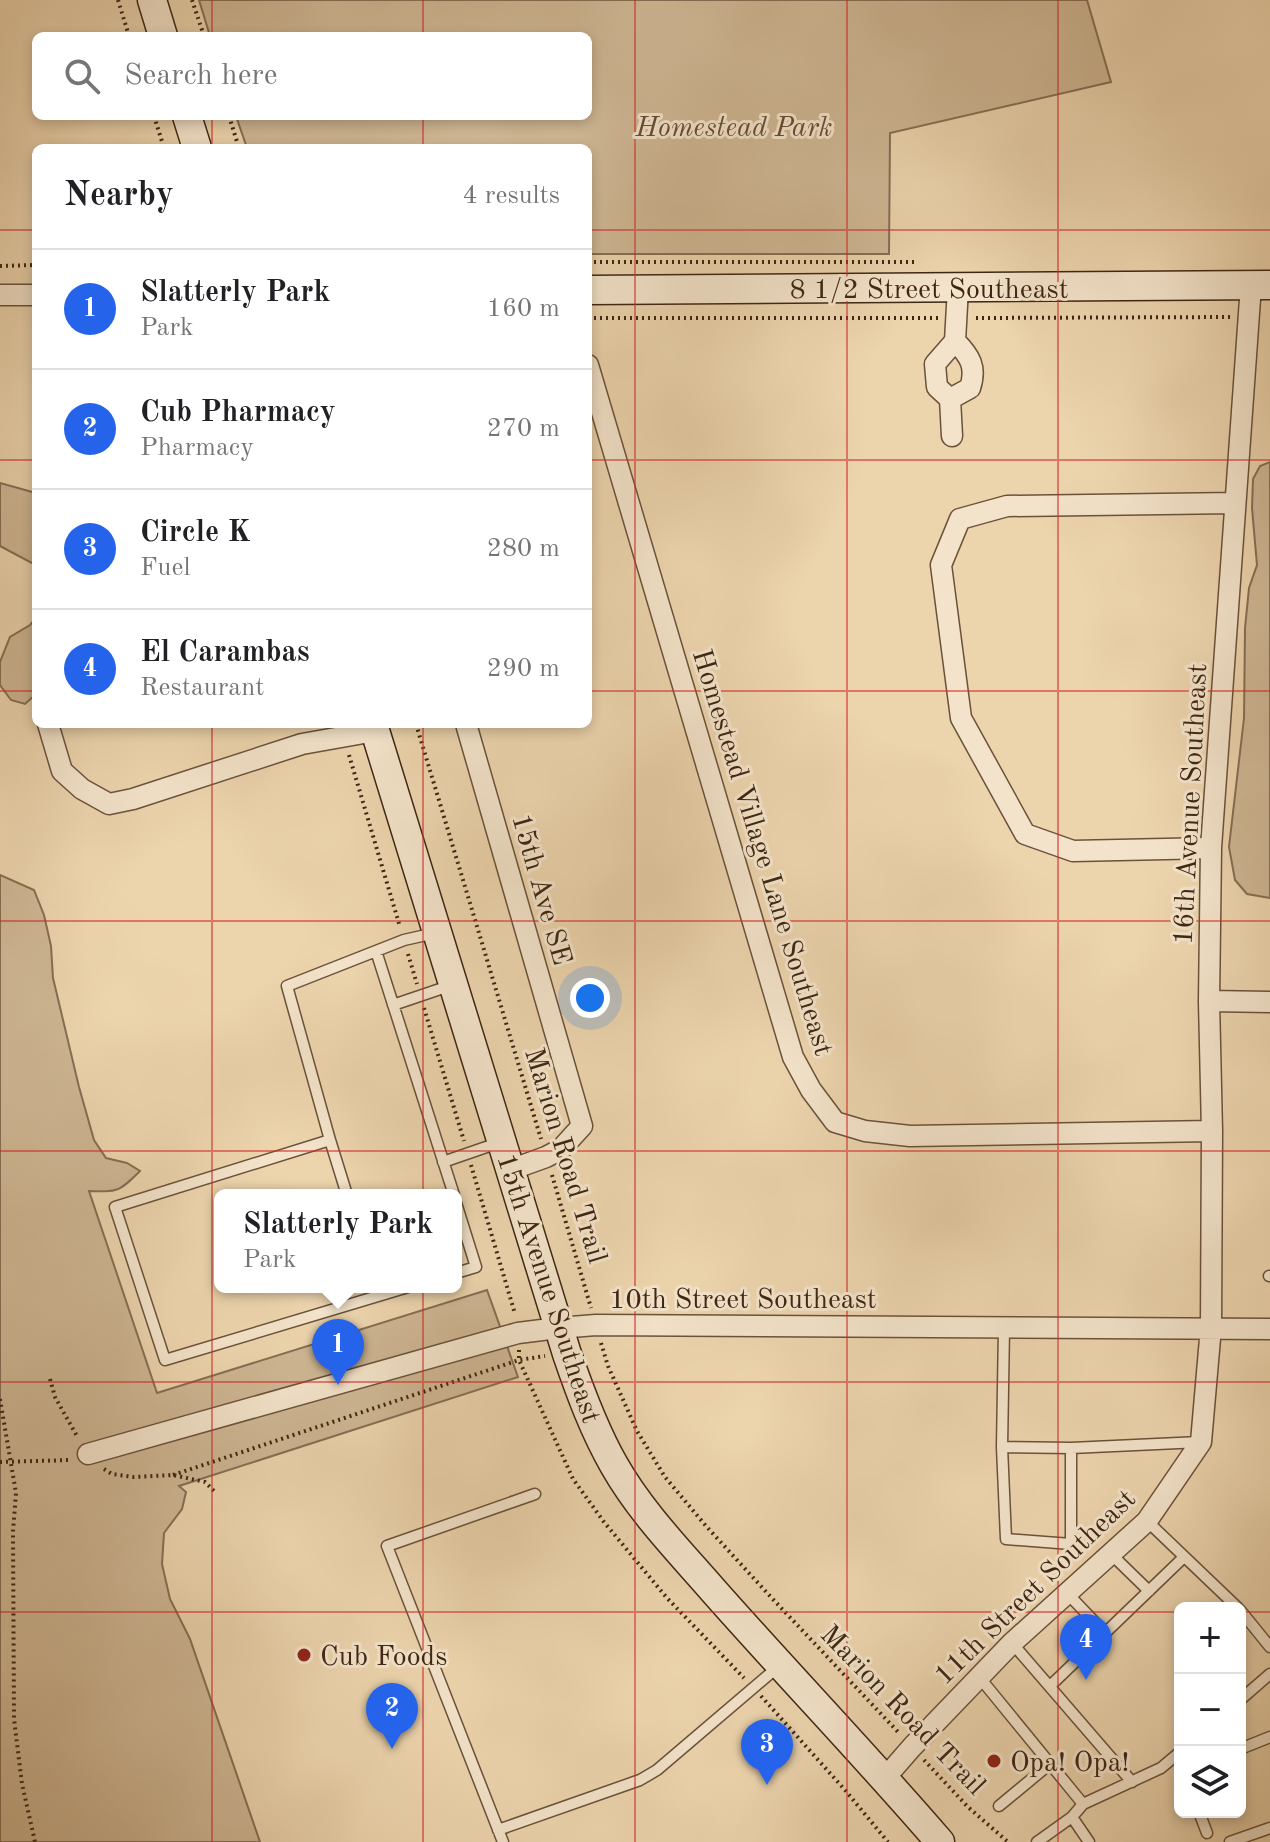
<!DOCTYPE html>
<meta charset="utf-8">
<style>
body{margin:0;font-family:"Old Standard TT",serif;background:#f2f2f2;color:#202124}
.controls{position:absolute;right:24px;bottom:24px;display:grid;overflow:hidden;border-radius:12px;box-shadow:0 4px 12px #0003}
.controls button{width:72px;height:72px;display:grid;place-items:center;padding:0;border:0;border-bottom:2px solid #e0e0e0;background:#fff;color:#202124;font:40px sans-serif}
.you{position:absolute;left:590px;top:998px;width:28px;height:28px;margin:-20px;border:6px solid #fff;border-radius:50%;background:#1a73e8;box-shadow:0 0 0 12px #1a73e833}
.badge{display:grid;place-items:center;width:52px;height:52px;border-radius:50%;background:#2563eb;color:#fff;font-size:26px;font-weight:700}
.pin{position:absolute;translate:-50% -66px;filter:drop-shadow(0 2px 4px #0008)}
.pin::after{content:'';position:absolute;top:42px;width:28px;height:24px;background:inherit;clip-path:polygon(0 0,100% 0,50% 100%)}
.popup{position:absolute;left:214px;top:1189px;width:248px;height:104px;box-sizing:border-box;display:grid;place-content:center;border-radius:12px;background:#fff;filter:drop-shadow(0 2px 6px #0005);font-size:26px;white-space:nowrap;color:#757577}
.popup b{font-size:30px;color:#202124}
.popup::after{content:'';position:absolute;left:50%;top:100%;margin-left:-16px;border:16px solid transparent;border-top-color:#fff}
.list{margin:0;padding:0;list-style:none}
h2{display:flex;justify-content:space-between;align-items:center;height:104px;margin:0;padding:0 32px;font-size:34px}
h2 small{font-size:26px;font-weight:400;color:#757577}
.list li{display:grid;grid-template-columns:52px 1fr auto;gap:24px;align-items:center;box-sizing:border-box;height:120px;padding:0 32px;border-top:2px solid #e0e0e0}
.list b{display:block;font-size:30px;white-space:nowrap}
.list p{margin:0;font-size:26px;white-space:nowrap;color:#757577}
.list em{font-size:26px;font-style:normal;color:#757577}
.icon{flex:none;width:44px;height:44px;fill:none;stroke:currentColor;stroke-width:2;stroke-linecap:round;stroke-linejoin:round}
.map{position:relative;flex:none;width:1270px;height:1842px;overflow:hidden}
.search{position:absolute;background:#fff;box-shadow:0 4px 12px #0003;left:32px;top:32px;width:560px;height:88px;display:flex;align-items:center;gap:20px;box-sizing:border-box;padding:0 28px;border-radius:12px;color:#757577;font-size:30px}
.panel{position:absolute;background:#fff;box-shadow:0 4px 12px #0003;left:32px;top:144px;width:560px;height:584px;border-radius:12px}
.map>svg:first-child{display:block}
.green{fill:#ceb693;stroke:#866e53;stroke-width:2}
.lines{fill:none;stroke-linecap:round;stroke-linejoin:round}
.lane-casing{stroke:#6a523a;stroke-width:13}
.street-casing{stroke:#6a523a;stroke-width:23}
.secondary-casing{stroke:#3e2613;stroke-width:31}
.path{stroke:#3e2613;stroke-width:4;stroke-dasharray:2 4;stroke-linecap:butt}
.lane{stroke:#f3e3ca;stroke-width:10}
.street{stroke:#f3e3ca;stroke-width:20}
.secondary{stroke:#f3e3ca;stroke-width:28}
.grid{fill:none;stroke:#d62828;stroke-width:2;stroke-opacity:0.55}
.poi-dot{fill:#8f2418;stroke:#f3e3ca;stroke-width:3}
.labels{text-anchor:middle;stroke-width:6;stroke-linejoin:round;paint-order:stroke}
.park-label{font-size:28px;font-style:italic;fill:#624a33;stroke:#f3e3ca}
.street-label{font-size:28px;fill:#3e2613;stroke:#f3e3ca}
.poi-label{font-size:28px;fill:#3e2613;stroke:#f3e3ca;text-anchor:start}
</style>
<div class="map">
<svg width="1270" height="1842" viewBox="0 0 1270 1842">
<rect width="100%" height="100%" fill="#ecd4ad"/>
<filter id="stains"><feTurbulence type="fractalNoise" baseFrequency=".0025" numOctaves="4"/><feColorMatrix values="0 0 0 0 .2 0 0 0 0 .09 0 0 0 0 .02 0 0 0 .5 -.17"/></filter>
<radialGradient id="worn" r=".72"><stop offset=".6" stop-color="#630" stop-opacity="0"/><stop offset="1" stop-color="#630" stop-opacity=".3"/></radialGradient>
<path class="green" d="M199,0H1087L1111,82L890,133L889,254H588V148H247L236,116H588V36H210Z
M1270,462V898L1247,894L1235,880L1229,847L1244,718L1245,628L1249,588L1257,565L1252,508L1253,479L1260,466Z
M0,483L36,493V566L34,564L0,546Z
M36,618V694L25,704L11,700L0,685V662L10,637L30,625Z
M0,875L34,890L44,915L51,946L53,978L79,1087L94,1140L106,1158L127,1163L140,1171C119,1192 118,1192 89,1191L157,1393L487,1290L518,1377L179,1486L186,1492L182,1509L164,1533L162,1564L170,1599L190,1639L260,1842H0Z"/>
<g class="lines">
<g class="lane-casing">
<path id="lane" d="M376,951L454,1195
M393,1005L452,985
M330,1140L347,1195
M443,1162L498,1143
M456,1203L476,1267L456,1273
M1269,1276H1270
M408,1287L165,1360L115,1207L330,1140L287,986L404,940L435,933
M1004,1328L1002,1447L1006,1539L1071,1544V1448
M1002,1447L1071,1448L1200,1442
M1147,1521L1238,1608
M1111,1554L1149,1591
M1067,1593L1105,1633
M1240,1610L1270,1647
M1012,1643L1132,1782
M980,1678L1083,1804
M1050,1686L1184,1557
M1240,1700L1270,1674
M1240,1749L1270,1737
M999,1806L1051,1763
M1199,1812L1207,1833
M1072,1817L1089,1842
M498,1830L640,1780L657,1770L779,1666
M503,1842L387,1546L535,1494
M1037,1842L1072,1817L1083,1804L1161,1768L1180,1752
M1230,1842L1270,1828"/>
</g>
<g class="street-casing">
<path id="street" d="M0,295H36
M588,365L793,1057L811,1090L835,1122L865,1131L910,1136L1212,1131
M950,399L970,388C977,367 970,356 955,341
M952,436L950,399L937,387L935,364L955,341L958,288
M48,724L62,771L82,789L109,804L133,799L302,744L375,731
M466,724L582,1126L561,1149L546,1157L510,1170
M1211,848L1073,851L1025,834L961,718L941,565L960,519L1007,506L1235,503
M1209,1001L1270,1002
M88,1454L518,1333L558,1328L596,1325L1270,1329
M885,1778L912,1747L1012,1643L1147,1521L1201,1442L1211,1327L1212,1131L1209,1001L1211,848L1251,285"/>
</g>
<g class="secondary-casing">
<path id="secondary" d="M152,0L163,36
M187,116L197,148
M588,290L1270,285
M373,724L567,1354C580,1392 594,1430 614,1465C640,1511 678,1550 712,1589C787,1674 866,1756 940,1842"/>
</g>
<path class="path" d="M118,0L129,36
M192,0L204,36
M154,116L164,148
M229,116L239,148
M588,262H916
M0,266L36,265
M588,318H940
M976,318L1232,317
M416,724L541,1139
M349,755L400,927
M408,954L417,984
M424,1008L464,1141
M471,1165L515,1314
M552,1175L591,1308
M601,1343L608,1366L637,1431L665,1477L706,1526L769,1595L899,1733
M519,1350V1360L573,1479L604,1522L667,1598L744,1678
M50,1379L55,1397L78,1438
M0,1399L16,1493L13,1531L14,1719L22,1784L35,1842
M0,1462L70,1460
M104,1469L112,1474L134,1477L173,1475L205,1482L215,1492
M173,1475L519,1360L545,1356
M761,1696L845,1790L888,1842
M924,1760L968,1807L1008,1842"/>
<use href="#lane" class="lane"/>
<use href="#street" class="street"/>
<use href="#secondary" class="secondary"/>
</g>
<path class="grid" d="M212,0V36M423,0V36M635,0V1842M847,0V1842M1058,0V1842M212,116V148M423,116V148M0,230H36M588,230H1270M0,460H36M588,460H1270M0,691H36M588,691H1270M212,724V1842M423,724V1842M0,921H1270M0,1151H1270M0,1382H1270M0,1612H1180M1240,1612H1270"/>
<g class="poi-dot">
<circle cx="304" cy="1655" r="8"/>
<circle cx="994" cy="1761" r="8"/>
</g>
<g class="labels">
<g class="park-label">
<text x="734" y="136">Homestead Park</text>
</g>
<g class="street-label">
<text x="929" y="298">8 1/2 Street Southeast</text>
<text transform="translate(1189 804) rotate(-87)" y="10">16th Avenue Southeast</text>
<text transform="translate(764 852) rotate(73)" y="10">Homestead Village Lane Southeast</text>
<text transform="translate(543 889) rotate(74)" y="10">15th Ave SE</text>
<text transform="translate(567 1155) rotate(73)" y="10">Marion Road Trail</text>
<text transform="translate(550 1288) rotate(72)" y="10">15th Avenue Southeast</text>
<text x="743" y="1308">10th Street Southeast</text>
<text transform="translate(1034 1586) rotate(-44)" y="10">11th Street Southeast</text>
<text transform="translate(904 1709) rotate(46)" y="10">Marion Road Trail</text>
</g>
<g class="poi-label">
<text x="320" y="1665">Cub Foods</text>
<text x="1010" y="1771">Opa! Opa!</text>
</g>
</g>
<rect width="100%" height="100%" filter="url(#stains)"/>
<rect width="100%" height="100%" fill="url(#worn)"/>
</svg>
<div class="controls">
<button>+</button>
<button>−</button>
<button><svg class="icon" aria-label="layers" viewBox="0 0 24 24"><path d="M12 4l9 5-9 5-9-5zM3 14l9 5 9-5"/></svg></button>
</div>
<div class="you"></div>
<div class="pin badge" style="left:338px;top:1385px">1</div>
<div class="popup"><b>Slatterly Park</b>Park</div>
<div class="pin badge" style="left:392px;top:1749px">2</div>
<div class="pin badge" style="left:767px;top:1785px">3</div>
<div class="pin badge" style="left:1086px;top:1680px">4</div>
<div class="search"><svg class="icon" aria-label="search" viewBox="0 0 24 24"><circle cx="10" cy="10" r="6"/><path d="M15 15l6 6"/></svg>Search here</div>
<section class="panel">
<h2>Nearby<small>4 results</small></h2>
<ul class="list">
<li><span class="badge">1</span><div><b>Slatterly Park</b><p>Park</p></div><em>160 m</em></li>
<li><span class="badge">2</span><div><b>Cub Pharmacy</b><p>Pharmacy</p></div><em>270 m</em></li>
<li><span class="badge">3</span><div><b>Circle K</b><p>Fuel</p></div><em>280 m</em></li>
<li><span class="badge">4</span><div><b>El Carambas</b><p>Restaurant</p></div><em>290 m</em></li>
</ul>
</section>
</div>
